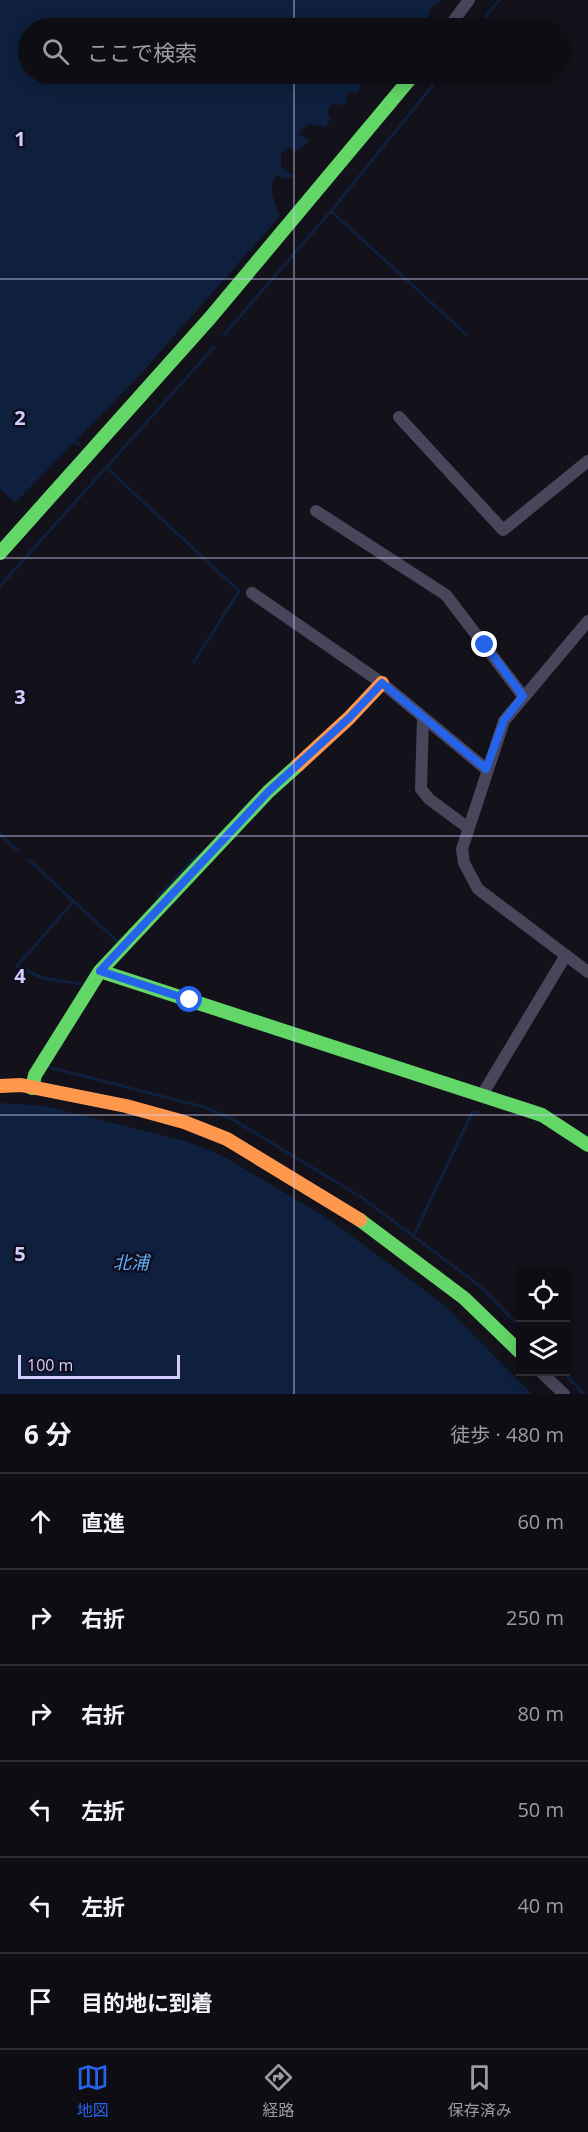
<!DOCTYPE html>
<html lang="ja">
<meta charset="utf-8">
<style>
body{margin:0;font-family:"Open Sans","Noto Sans JP",sans-serif;background:#17161d;color:#f1f3f6}
.controls{position:absolute;right:18px;bottom:18px;display:grid;overflow:hidden;border-radius:0px;box-shadow:0 3px 15px #0003}
.controls button{width:54px;height:54px;display:grid;place-items:center;padding:0;border:0;border-bottom:2px solid #2e2d34;background:#0e0d14;color:#f1f3f6;font:30px sans-serif}
.scale{position:absolute;left:18px;bottom:15px;width:162px;box-sizing:border-box;padding-left:6px;border:3px solid #d3cdfd;border-top:0;font-size:16px;line-height:21px;white-space:nowrap;color:#d3cdfd;-webkit-text-stroke:4px #100d1e;paint-order:stroke}
.stop{position:absolute;width:18px;height:18px;margin:-14px;border:4px solid #2563eb;border-radius:50%;background:#fff}
.stop.end{background:#2563eb;border-color:#fff;box-shadow:0 2px 6px #0008}
.list{margin:0;padding:0;list-style:none}
h2{display:flex;justify-content:space-between;align-items:center;height:78px;margin:0;padding:0 24px;font-size:26px}
h2 small{font-size:20px;font-weight:400;color:#9b9ca0}
.list li{display:grid;grid-template-columns:39px 1fr auto;gap:18px;align-items:center;box-sizing:border-box;height:96px;padding:0 24px;border-top:2px solid #2e2d34}
.list b{display:block;font-size:22px;white-space:nowrap}
.list em{font-size:20px;font-style:normal;color:#9b9ca0}
.icon{flex:none;width:33px;height:33px;fill:none;stroke:currentColor;stroke-width:2;stroke-linecap:round;stroke-linejoin:round}
.map{position:relative;flex:none;width:588px;height:1394px;overflow:hidden}
.search{position:absolute;background:#0e0d14;box-shadow:0 3px 15px #0003;left:18px;right:18px;top:18px;height:66px;display:flex;align-items:center;gap:15px;box-sizing:border-box;padding:0 21px;border-radius:33px;color:#9b9ca0;font-size:22px}
.sheet{height:654px;background:#0e0d14}
nav{display:flex;justify-content:space-around;align-items:center;box-sizing:border-box;height:84px;border-top:2px solid #2e2d34;background:#0e0d14;font-size:16px;color:#9b9ca0}
nav a{display:grid;justify-items:center;gap:3px}
nav .on{color:#2563eb}
.map>svg:first-child{display:block}
.water{fill:#0e203d}
.lines{fill:none;stroke-linecap:round;stroke-linejoin:round}
.stream{stroke:#0e203d;stroke-width:3}
.street{stroke:#48465b;stroke-width:12}
.fast{stroke:#63d668;stroke-width:14}
.slow{stroke:#ff974d;stroke-width:14}
.route{stroke:#2563eb;stroke-width:8}
.grid{fill:none;stroke:#d3cdfd;stroke-width:1.5;stroke-opacity:0.55}
.labels{text-anchor:middle;stroke-width:5;stroke-linejoin:round;paint-order:stroke}
.water-label{font-size:18px;font-style:italic;fill:#60aff8;stroke:#100d1e}
.grid-label{font-size:20px;text-anchor:middle;font-weight:bold;fill:#d3cdfd;stroke:#100d1e;stroke-width:5;stroke-linejoin:round;paint-order:stroke}
</style>
<div class="map">
<svg width="588" height="1394" viewBox="0 0 588 1394">
<rect width="100%" height="100%" fill="#13111a"/>
<path class="water" d="M0,0H442L430,9L428,18L412,28H28V74H361L357,78L361,86L357,93L351,91L346,95L348,100L343,105L333,104L326,112L331,118L326,127L310,124L300,131V135L310,141L296,152L289,147L281,154V167L295,176L285,179L276,175C267,193 274,198 280,216L138,377L15,503L0,489Z
M0,1103L46,1106L185,1141L221,1155L329,1219L443,1304L532,1394H0Z"/>
<g class="lines">
<path class="stream" d="M477,28L499,0
M331,211L467,335
M224,335L331,211L433,85
M72,439L80,445
M107,468L239,591L194,662
M0,586L214,347
M0,834L18,851
M29,860L117,941
M158,897L198,854
M72,903L17,966L42,978L80,984
M48,1067L204,1107L232,1119L361,1197L480,1286L520,1327
M414,1235L472,1113L479,1112
M563,1372L584,1394"/>
<path class="street" d="M448,28L469,0
M399,417L503,530L588,461
M316,511L446,595L523,696
M252,593L382,683L486,769
M588,621L504,721L462,849L464,863L478,889L588,972
M423,717L421,789L429,799L467,827
M482,1095L566,955
M541,1372L564,1394"/>
<path class="fast" d="M0,553L210,318L414,74
M100,971L542,1115L588,1145
M32,1088L35,1075L100,971L268,792L298,765
M360,1220L464,1298L520,1352"/>
<path class="slow" d="M298,765L349,718L382,683
M0,1086L21,1085L126,1106L184,1122L227,1139L360,1220"/>
</g>
<g class="lines">
<path class="route" d="M190,1000L100,971L268,792L349,718L382,683L486,769L504,720L523,696L485,645"/>
</g>
<path class="grid" d="M294,0V28M294,74V1394M0,279H588M0,558H588M0,836H588M0,1115H588"/>
<g class="labels">
<g class="water-label">
<text x="131" y="1269">北浦</text>
</g>
</g>
<g class="grid-label">
<text x="20" y="146">1</text>
<text x="20" y="425">2</text>
<text x="20" y="704">3</text>
<text x="20" y="983">4</text>
<text x="20" y="1261">5</text>
</g>
</svg>
<div class="controls">
<button><svg class="icon" aria-label="locate" viewBox="0 0 24 24"><circle cx="12" cy="12" r="6"/><path d="M12 2v4M12 18v4M2 12h4M18 12h4"/></svg></button>
<button><svg class="icon" aria-label="layers" viewBox="0 0 24 24"><path d="M12 4l9 5-9 5-9-5zM3 14l9 5 9-5"/></svg></button>
</div>
<div class="scale">100 m</div>
<div class="stop" style="left:190px;top:1000px"></div>
<div class="stop end" style="left:485px;top:645px"></div>
<div class="search"><svg class="icon" aria-label="search" viewBox="0 0 24 24"><circle cx="10" cy="10" r="6"/><path d="M15 15l6 6"/></svg>ここで検索</div>
</div>
<section class="sheet">
<h2>6 分<small>徒歩 · 480 m</small></h2>
<ul class="list">
<li><svg class="icon" aria-label="ahead" viewBox="0 0 24 24"><path d="M12 20V5M6 11l6-6 6 6"/></svg><div><b>直進</b></div><em>60 m</em></li>
<li><svg class="icon" aria-label="right" viewBox="0 0 24 24"><path d="M7 20v-9h11M14 6l5 5-5 5"/></svg><div><b>右折</b></div><em>250 m</em></li>
<li><svg class="icon" aria-label="right" viewBox="0 0 24 24"><path d="M7 20v-9h11M14 6l5 5-5 5"/></svg><div><b>右折</b></div><em>80 m</em></li>
<li><svg class="icon" aria-label="left" viewBox="0 0 24 24"><path d="M17 20v-9H6M10 6l-5 5 5 5"/></svg><div><b>左折</b></div><em>50 m</em></li>
<li><svg class="icon" aria-label="left" viewBox="0 0 24 24"><path d="M17 20v-9H6M10 6l-5 5 5 5"/></svg><div><b>左折</b></div><em>40 m</em></li>
<li><svg class="icon" aria-label="arrive" viewBox="0 0 24 24"><path d="M6 21V4h12l-3 4 3 4H6"/></svg><div><b>目的地に到着</b></div></li>
</ul>
</section>
<nav>
<a class="on"><svg class="icon" aria-label="map" viewBox="0 0 24 24"><path d="M3 6l6-2 6 2 6-2v14l-6 2-6-2-6 2zM9 4v14M15 6v14"/></svg>地図</a>
<a><svg class="icon" aria-label="directions" viewBox="0 0 24 24"><path d="M12 3l9 9-9 9-9-9zM9 14v-3h6M13 9l2 2-2 2"/></svg>経路</a>
<a><svg class="icon" aria-label="saved" viewBox="0 0 24 24"><path d="M7 4h10v16l-5-4-5 4z"/></svg>保存済み</a>
</nav>
